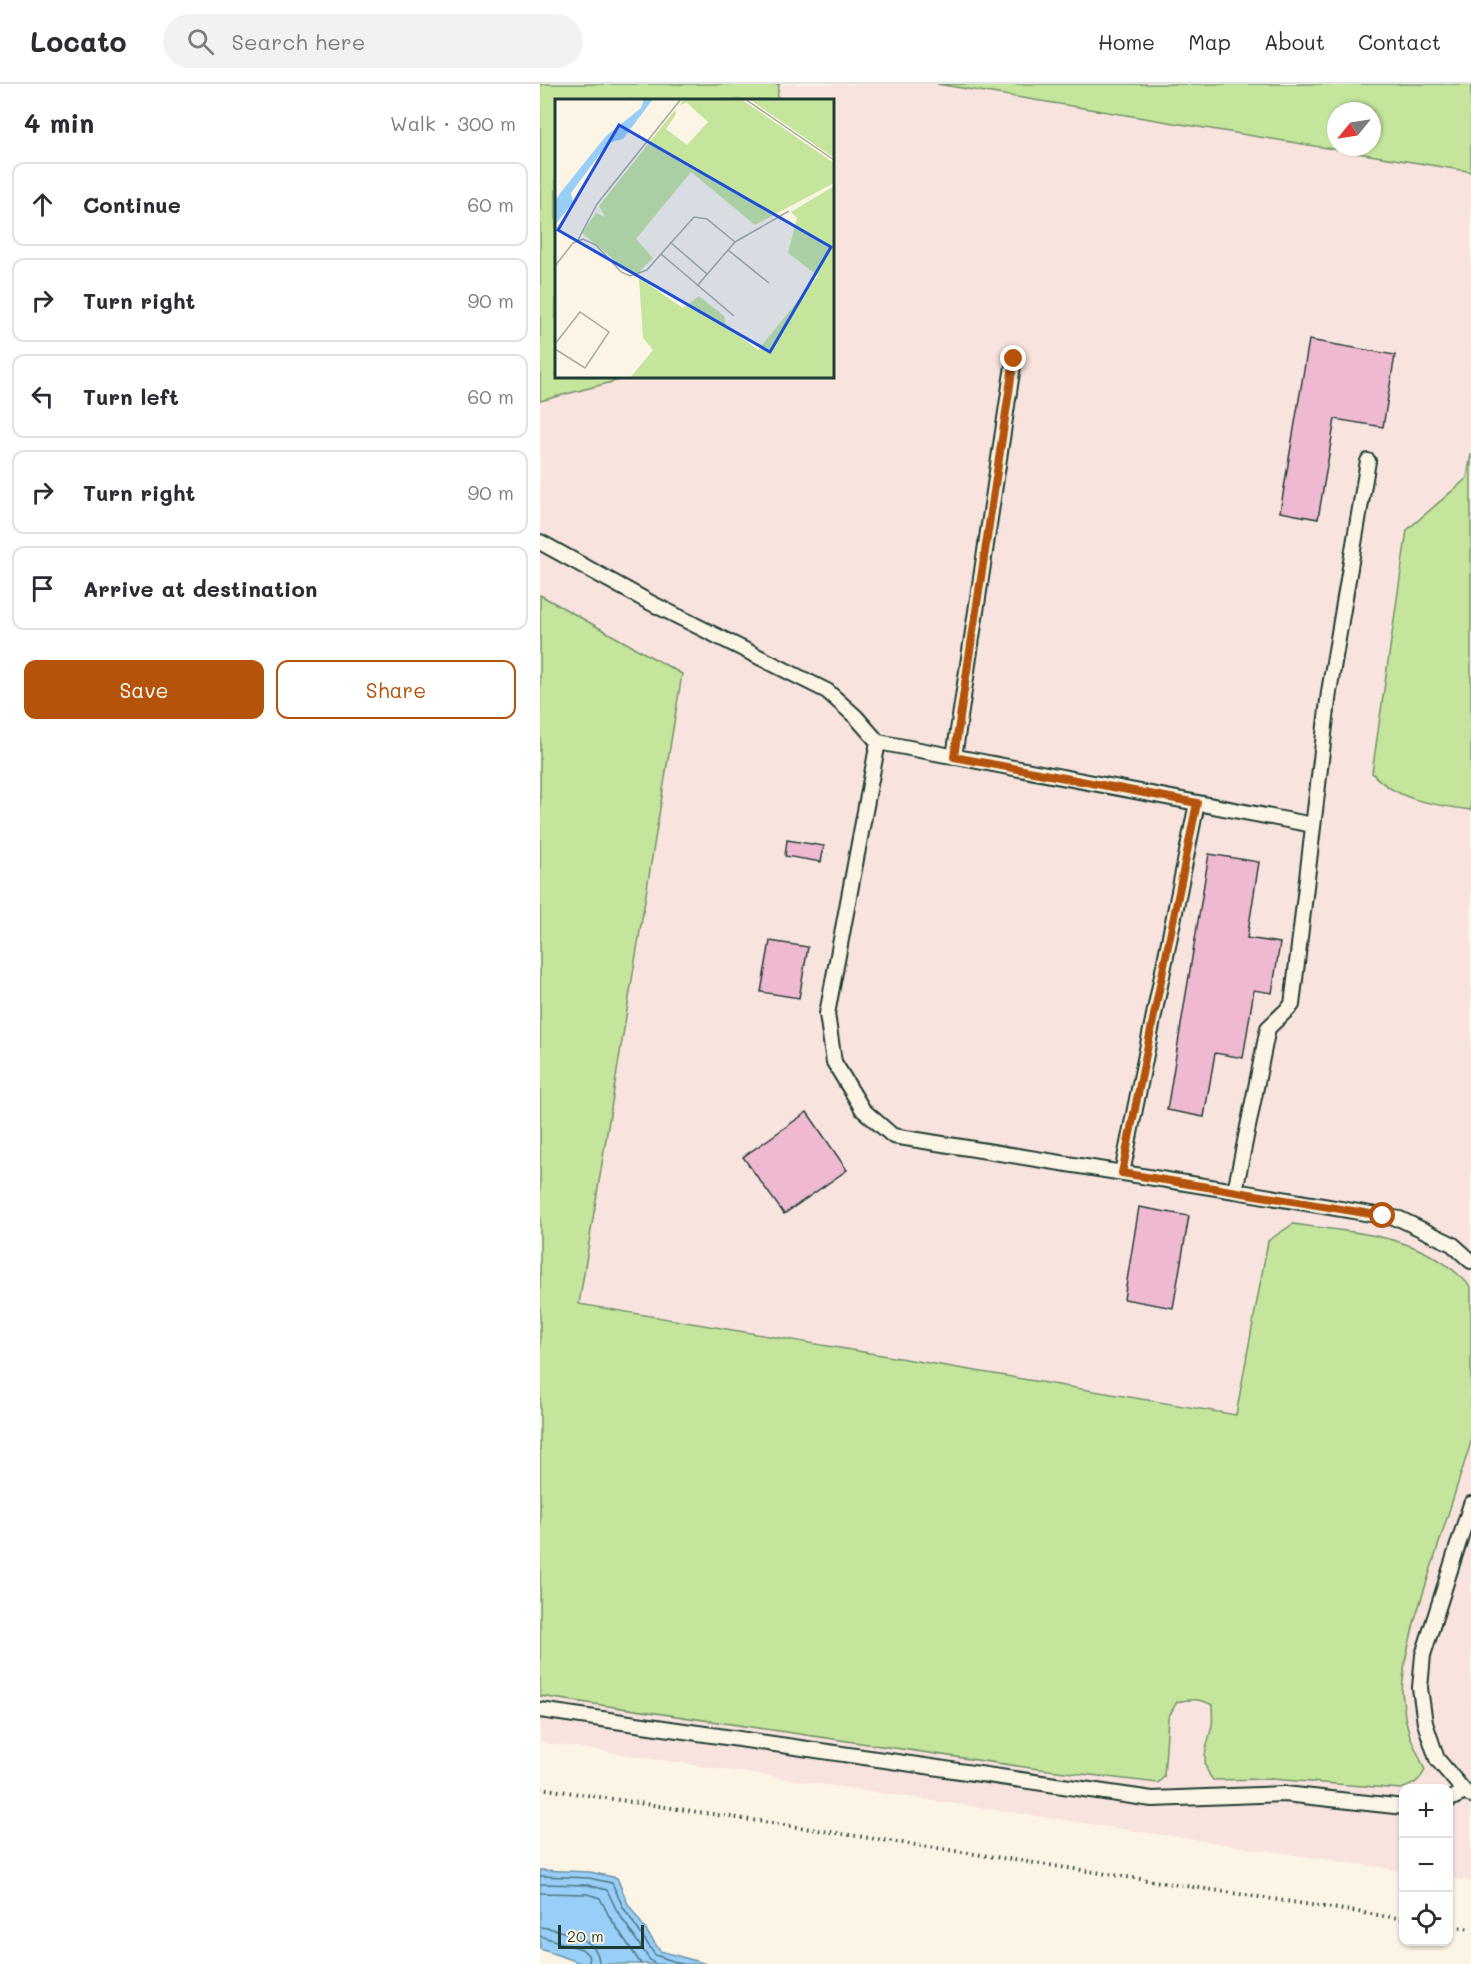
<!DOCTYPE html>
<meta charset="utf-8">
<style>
body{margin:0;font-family:Mali,sans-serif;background:#f2f2f3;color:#2b2b33}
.controls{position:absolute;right:18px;bottom:18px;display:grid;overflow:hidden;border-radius:12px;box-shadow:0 2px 4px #0004}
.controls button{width:54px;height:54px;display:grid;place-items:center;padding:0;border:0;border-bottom:2px solid #e1e1e2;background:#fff;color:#2b2b33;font:30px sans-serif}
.compass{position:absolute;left:787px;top:18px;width:54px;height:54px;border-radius:50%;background:#fff;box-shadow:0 2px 4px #0004;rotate:240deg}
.scale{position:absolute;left:18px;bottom:15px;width:86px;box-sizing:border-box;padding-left:6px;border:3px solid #1f3d34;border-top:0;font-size:16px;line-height:21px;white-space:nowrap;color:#1f3d34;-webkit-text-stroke:4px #fcf5e5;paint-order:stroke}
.stop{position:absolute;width:18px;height:18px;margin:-14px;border:4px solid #b45309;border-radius:50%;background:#fff}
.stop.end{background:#b45309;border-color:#fff;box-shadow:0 2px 6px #0008}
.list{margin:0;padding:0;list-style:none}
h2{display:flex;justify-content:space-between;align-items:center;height:78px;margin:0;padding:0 24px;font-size:26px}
h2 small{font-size:20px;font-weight:400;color:#7c7c81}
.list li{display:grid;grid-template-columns:39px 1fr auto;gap:18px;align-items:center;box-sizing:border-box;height:84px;margin:0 12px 12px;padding:0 12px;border:2px solid #e1e1e2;border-radius:12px}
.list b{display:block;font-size:22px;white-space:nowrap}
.list em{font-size:20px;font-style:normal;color:#7c7c81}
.actions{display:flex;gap:12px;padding:18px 24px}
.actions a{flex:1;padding:14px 0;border:2px solid #b45309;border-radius:12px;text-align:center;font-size:21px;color:#b45309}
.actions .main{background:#b45309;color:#fff}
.icon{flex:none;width:33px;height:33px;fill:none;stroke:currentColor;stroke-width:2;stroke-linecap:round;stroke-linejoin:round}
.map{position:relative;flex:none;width:931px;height:1880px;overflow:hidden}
header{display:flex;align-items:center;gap:36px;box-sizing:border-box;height:84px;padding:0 30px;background:#fff;border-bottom:2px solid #e1e1e2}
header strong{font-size:28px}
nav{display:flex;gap:33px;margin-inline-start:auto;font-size:21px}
.search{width:420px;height:54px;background:#f2f2f3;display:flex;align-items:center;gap:15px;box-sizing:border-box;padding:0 21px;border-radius:33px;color:#7c7c81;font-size:22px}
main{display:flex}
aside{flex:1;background:#fff}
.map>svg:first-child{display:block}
.built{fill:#f8e3df;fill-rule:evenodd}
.green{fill:#c5e59d;stroke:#729168;stroke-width:1.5;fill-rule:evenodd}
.water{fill:#98cef7;stroke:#6894a9;stroke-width:1.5}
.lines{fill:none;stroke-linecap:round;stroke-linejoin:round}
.shore{stroke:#4f7782;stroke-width:1.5}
.building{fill:#f0b9d2;stroke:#1f3d34;stroke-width:1.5}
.lane-casing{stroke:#1f3d34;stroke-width:18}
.path{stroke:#1f3d34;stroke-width:4;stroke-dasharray:1.5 4.5;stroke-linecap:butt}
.lane{stroke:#fcf5e5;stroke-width:14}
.route{stroke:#b45309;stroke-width:8}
.inset-road{fill:none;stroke:#a4ab9e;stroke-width:1.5}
.view{fill:#1d4ed8;fill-opacity:0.15;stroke:#1d4ed8;stroke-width:3}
.inset-edge{fill:none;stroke:#1f3d34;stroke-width:3}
</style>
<header>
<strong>Locato</strong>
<div class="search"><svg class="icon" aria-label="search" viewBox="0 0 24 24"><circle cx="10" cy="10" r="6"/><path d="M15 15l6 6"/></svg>Search here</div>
<nav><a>Home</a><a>Map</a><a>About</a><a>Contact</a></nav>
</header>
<main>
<aside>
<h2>4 min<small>Walk · 300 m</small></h2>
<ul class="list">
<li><svg class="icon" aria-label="ahead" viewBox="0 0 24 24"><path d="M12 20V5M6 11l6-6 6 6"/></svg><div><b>Continue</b></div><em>60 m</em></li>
<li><svg class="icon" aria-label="right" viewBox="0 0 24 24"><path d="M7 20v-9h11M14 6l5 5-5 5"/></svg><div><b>Turn right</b></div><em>90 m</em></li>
<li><svg class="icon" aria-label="left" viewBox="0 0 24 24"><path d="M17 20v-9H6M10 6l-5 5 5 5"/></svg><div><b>Turn left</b></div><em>60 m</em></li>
<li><svg class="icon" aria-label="right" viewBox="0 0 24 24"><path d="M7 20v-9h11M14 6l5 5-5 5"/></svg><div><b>Turn right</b></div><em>90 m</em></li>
<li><svg class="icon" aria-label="arrive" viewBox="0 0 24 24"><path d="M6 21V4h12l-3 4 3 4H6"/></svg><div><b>Arrive at destination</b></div></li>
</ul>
<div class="actions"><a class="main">Save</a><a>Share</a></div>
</aside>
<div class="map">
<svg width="931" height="1880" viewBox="0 0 931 1880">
<rect width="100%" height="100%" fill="#fcf5e5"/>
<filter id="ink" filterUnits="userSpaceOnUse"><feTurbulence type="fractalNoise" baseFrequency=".0167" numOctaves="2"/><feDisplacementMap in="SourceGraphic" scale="12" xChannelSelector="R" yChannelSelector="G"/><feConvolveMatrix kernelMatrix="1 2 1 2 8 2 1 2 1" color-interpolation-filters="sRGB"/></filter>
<g filter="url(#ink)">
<path class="built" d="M0,0H931V1797L909,1794L908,1704H864L863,1787L0,1658ZM16,16H292V292H16ZM796,27H832V63H796Z"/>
<path class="green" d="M0,0H239L237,16H16V292L91,293L0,317Z
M397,0H931V88L927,87ZM796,27H832V63H796Z
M931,370V726C895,721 857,717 832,689L867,446L927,394Z
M0,511L142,590L39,1220L696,1331L728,1157L753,1140C820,1150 882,1149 931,1203V1358L875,1535L865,1577L862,1607L865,1633L870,1652L885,1686C880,1697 873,1701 861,1705L731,1695L673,1696C658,1678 668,1661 672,1641C673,1634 672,1627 672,1621C660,1614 650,1615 637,1618L628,1634L624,1693L618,1699L491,1684L0,1612Z"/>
<path class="water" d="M0,1786L50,1788L77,1794L88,1820L120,1867L167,1880H44L0,1865Z"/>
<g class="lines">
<path class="shore" d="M0,1792L49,1794L72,1799L83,1823L115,1871L142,1880
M0,1800L48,1801L67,1806L77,1827L109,1875L115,1880
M0,1809L47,1810L60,1814L69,1832L101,1880
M0,1843C12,1844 44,1853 52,1862C57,1867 59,1873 59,1880
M0,1852L42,1865L48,1871L50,1880"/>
</g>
<path class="building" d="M769,256L855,271L843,343L795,335L778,435L740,428Z
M247,756L284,762L281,778L245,772Z
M669,770L719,778L707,854L740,859L732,909L714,906L703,974L675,969L664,1033L627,1026Z
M230,857L268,863L259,914L221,908Z
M267,1028L307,1086L244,1130L203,1073Z
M599,1123L649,1132L633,1224L584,1215Z"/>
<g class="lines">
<g class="lane-casing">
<path id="lane" d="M828,377L789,608L752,921L728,944L695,1107L860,1135L912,1160L931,1177
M0,458L109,518L287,607L316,633L338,658
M414,673L474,275
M582,1089L657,719
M695,1107L353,1052L323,1026L294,978L287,930L338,658L773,741
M931,1420L883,1571L880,1604L885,1639L897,1675L925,1708L931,1711
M0,1626L612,1715L745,1710L864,1723
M908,1716L925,1708"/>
</g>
<path class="path" d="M0,1704L864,1835
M908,1842L931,1845"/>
<use href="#lane" class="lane"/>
</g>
</g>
<g class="lines" filter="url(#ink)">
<path class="route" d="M474,275L414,673L657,719L582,1089L843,1132"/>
</g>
<g transform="translate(15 15)">
<rect width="279" height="279" fill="#fcf5e5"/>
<path d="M128,0H186L279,64V84L200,126L136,73L81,140L98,159L84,173L76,175L27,134L41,114L50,118L44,107L120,11L121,15L111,30L132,46L153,23L131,3L125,7ZM194,0H279V59ZM279,87V279H75L98,251L88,239L84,179L128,209L144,197L169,217L171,227L203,251L263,177L233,154L242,119L236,113Z" fill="#c5e59d"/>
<path d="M89,0H98L68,40L53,44L16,94L18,103L0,126V102L6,93L51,37L86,9Z" fill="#98cef7"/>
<path class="inset-road" d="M190,0L279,61M23,141L42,105L126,0M115,143L152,175M180,143L234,112M173,151L214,184M106,155L139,118L152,120L180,143L142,187M0,167L18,144L28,140L41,146L66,173L75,177L92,171L106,155L179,217M0,245L25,213L54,233L30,269L0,250"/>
<path class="view" d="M64,26L276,148L215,253L3,131Z"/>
<rect width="279" height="279" class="inset-edge"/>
</g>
</svg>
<div class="controls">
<button>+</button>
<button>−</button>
<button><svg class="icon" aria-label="locate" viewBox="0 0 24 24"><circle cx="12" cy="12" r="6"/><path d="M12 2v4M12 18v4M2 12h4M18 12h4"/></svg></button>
</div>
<svg class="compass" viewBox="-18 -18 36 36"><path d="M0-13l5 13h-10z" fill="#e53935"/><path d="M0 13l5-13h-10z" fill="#7c7c81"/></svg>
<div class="scale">20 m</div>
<div class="stop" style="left:843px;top:1132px"></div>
<div class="stop end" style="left:474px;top:275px"></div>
</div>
</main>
